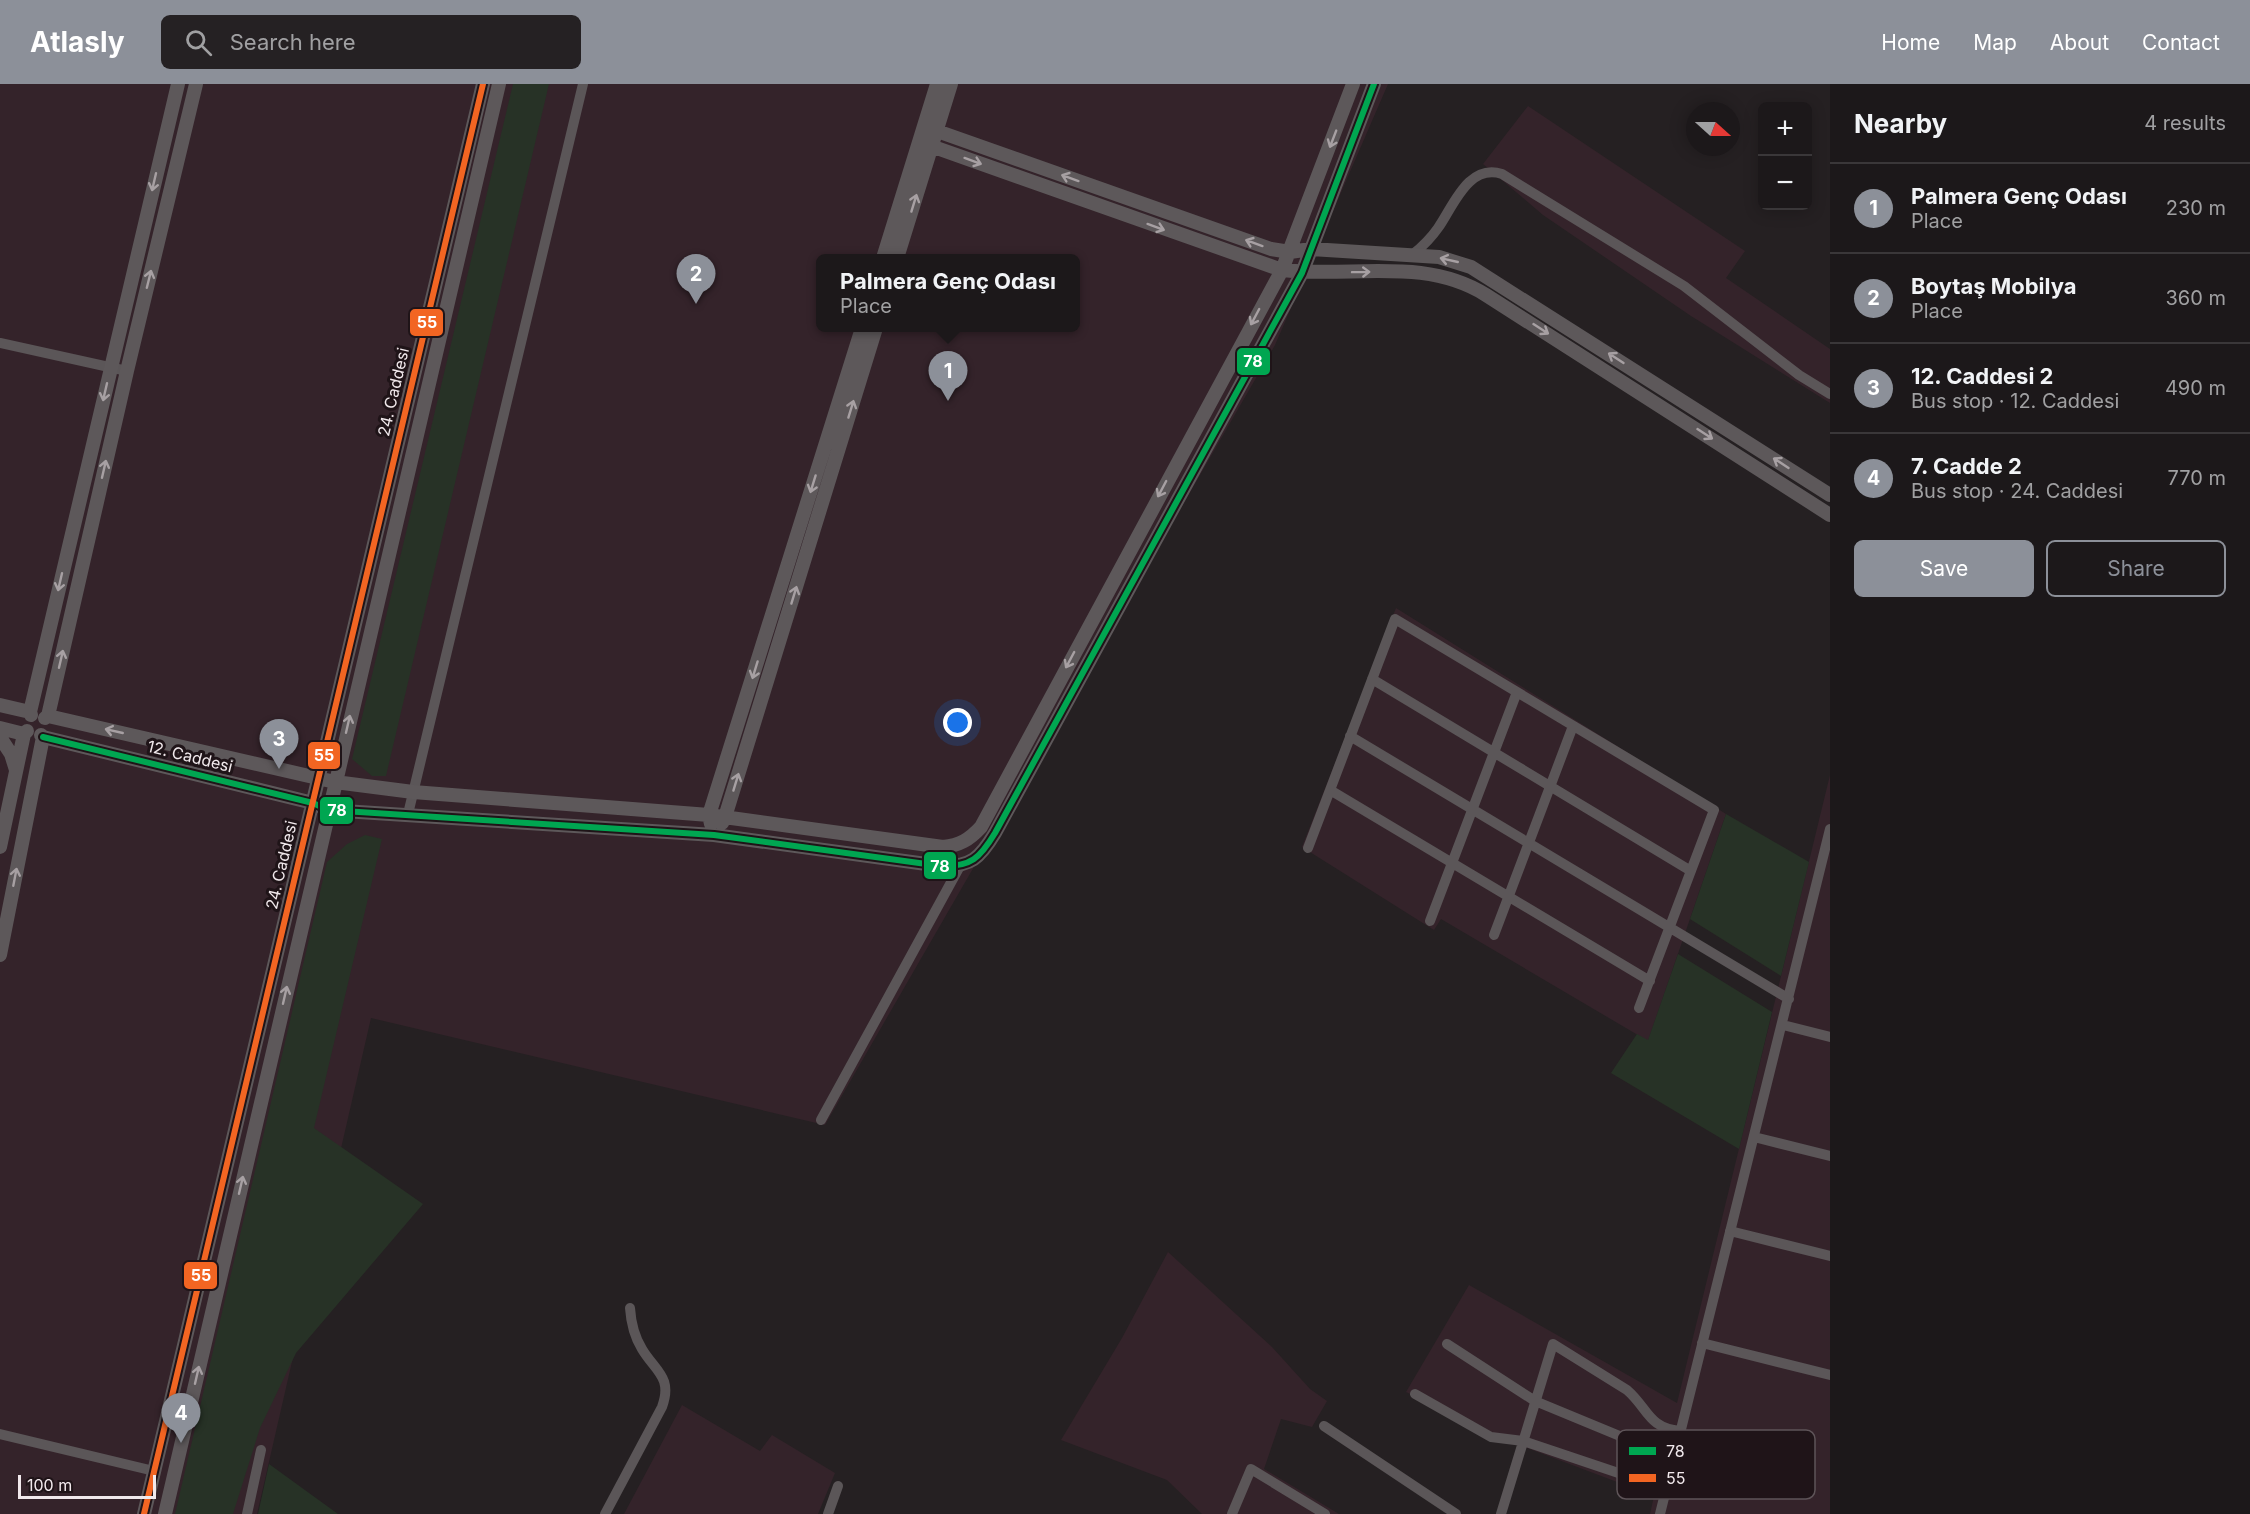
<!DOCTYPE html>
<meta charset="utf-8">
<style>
body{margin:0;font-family:Inter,sans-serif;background:#252123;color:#f1f3f6}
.controls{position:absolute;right:18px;top:18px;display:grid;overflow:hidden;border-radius:9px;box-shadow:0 3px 15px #0003}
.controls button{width:54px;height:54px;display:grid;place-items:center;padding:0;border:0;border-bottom:2px solid #3a3739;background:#1c181a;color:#f1f3f6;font:30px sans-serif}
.compass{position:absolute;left:1686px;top:18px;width:54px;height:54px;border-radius:50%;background:#1c181a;box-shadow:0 3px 15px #0003;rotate:111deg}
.scale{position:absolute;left:18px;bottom:15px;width:138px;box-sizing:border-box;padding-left:6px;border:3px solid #f1e9ec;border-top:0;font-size:16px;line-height:21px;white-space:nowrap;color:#f1e9ec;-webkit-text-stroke:4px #1f1418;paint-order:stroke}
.you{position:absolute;left:958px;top:639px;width:21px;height:21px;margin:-15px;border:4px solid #fff;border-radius:50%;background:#1a73e8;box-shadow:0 0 0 9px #1a73e833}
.badge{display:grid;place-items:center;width:39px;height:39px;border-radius:50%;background:#8c9099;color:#fff;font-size:20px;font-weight:700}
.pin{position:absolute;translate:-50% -50px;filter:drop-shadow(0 2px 3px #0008)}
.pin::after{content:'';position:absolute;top:32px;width:21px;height:18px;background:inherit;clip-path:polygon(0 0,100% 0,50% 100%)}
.popup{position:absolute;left:816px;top:170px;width:264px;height:78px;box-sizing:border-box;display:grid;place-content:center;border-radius:9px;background:#1c181a;filter:drop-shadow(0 2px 4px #0005);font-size:20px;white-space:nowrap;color:#a0a0a2}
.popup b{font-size:22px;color:#f1f3f6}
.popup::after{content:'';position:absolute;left:50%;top:100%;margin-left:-12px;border:12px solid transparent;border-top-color:#1c181a}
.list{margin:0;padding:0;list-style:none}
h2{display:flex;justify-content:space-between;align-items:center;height:78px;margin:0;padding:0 24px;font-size:26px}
h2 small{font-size:20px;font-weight:400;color:#a0a0a2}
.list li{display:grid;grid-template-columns:39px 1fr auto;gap:18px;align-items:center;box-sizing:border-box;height:90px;padding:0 24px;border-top:2px solid #3a3739}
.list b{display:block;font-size:22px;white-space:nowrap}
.list p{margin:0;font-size:20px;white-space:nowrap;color:#a0a0a2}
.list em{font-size:20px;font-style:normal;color:#a0a0a2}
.actions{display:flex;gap:12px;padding:18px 24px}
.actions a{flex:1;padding:14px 0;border:2px solid #8c9099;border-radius:9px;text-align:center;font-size:21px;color:#8c9099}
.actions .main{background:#8c9099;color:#fff}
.icon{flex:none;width:33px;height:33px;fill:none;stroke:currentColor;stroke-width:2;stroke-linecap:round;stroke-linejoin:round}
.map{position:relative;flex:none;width:1830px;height:1430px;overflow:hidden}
header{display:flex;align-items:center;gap:36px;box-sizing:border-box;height:84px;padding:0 30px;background:#8c9099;color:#fff}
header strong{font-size:28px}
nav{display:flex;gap:33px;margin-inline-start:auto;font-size:21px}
.search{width:420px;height:54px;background:#252123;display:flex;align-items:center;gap:15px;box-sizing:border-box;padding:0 21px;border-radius:9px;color:#a0a0a2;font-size:22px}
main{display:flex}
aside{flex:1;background:#1c181a}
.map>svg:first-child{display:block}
.built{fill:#34232a;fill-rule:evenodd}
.green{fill:#273226}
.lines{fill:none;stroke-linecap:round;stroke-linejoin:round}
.street{stroke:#5b5658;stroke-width:10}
.secondary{stroke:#5d585a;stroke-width:14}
.bus-1-casing{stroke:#1f1418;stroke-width:10}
.bus-2-casing{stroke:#1f1418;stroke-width:10}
.bus-1{stroke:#00a651;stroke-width:6}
.bus-2{stroke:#f26522;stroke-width:6}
.oneway{stroke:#a7a0a3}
.labels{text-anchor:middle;stroke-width:6;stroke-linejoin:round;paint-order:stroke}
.street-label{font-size:16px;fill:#f1e9ec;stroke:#1f1418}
.key{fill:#1f1418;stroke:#5e5458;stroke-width:1.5}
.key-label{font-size:16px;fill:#f1e9ec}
.line-badge{stroke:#1f1418;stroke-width:2}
.badge-label{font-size:16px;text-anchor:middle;font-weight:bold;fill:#fff}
</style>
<header>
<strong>Atlasly</strong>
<div class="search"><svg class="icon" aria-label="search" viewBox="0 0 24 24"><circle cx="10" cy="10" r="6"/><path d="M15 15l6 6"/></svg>Search here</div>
<nav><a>Home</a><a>Map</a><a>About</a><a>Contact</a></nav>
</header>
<main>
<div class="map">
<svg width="1830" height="1430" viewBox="0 0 1830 1430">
<rect width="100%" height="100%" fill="#252022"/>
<path class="built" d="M0,0H1388L1275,261L825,1041L371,934L257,1430H0ZM820,174H1076V244H820Z
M1528,22L1745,167L1726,194L1830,265V319L1691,232L1543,131L1483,80Z
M1396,524L1726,730L1648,957L1441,835L1434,846L1302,763Z
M1830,691V1430H1650L1654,1412L1514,1359L1406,1308L1469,1201L1677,1319Z
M1168,1168L1272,1263L1310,1305L1327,1317L1312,1343L1281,1335L1264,1385L1339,1430H1202L1167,1396L1061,1356L1122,1254Z
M682,1321L760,1367L772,1351L835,1389L818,1430H624Z"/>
<path class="green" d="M513,0H549L386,692H372L352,675Z
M1726,730L1809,778L1781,892L1690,835Z
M365,751L382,755L314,1044L423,1120L296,1269L260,1344L233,1430H175L327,778L347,760Z
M1678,870L1772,928L1739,1065L1611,989L1637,950L1648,956Z
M269,1380L338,1430H258Z"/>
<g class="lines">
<path class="street" d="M1412,171C1422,163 1431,154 1438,144C1453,123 1468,79 1502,90L1684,202L1799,291L1830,310
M0,259L127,287
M1372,595L1691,787
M1350,652L1789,915
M1330,706L1650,897
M408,730L583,0
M1308,764L1395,535L1714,726L1639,924
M1430,837L1517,608
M1494,851L1573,642
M1783,941L1830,953
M821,1036L960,782
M1754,1053L1830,1072
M1730,1147L1830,1172
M1702,1259L1830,1291
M1447,1260L1535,1317L1673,1374
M1415,1310L1491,1353L1523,1357L1666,1405
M1324,1342L1456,1430
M0,1350L154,1387
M247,1430L261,1366
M605,1430L662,1323C673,1293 655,1287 642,1265C634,1252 631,1239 630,1224
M828,1430L838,1402
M1232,1430L1251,1385L1325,1430
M1501,1430L1553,1260L1627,1306C1648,1324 1648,1344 1680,1347
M1660,1430L1830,745"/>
<path class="secondary" d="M883,174L937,0
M897,174L951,0
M1830,411L1471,183L1439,173L1311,165L1290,168L1271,165L937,47L922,51L931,62L1282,186C1351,194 1424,172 1486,211L1830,431
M0,621L30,628
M31,631L30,628L178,0
M48,632L335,698L413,708L709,731L943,763C960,761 969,756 981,743L1282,186L1353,0
M45,634L48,632L127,287L196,0
M0,644L24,650
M0,653L11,670L16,686
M43,653L313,719L328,726L714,751L941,782C971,783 980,774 995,749L1302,189L1374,0
M722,739L725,733L876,244
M711,740L709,731L862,244
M0,763L24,650L27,647
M0,871L43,653L41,651
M144,1430L483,0
M165,1430L499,0"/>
<g class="bus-1-casing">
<path id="bus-1" d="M43,653L313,719L328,726L714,751L941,782C971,783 980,774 995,749L1302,189L1374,0"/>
</g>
<g class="bus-2-casing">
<path id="bus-2" d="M144,1430L483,0"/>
</g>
<use href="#bus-1" class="bus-1"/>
<use href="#bus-2" class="bus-2"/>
</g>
<defs><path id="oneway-shaft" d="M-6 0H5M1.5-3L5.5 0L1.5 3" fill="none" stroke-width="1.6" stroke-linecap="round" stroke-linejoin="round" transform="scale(1.5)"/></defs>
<g class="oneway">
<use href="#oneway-shaft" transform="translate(1333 55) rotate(111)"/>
<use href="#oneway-shaft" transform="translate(973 77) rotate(20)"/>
<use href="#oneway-shaft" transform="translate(1070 94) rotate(-160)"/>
<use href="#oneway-shaft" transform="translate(154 98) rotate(103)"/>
<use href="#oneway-shaft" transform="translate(914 119) rotate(-73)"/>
<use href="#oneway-shaft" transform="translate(1156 143) rotate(20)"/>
<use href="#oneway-shaft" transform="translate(1254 159) rotate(-160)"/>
<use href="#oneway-shaft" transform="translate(1449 176) rotate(-167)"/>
<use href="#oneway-shaft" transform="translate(1361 188) rotate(-1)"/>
<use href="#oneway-shaft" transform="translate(149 195) rotate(-76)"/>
<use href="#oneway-shaft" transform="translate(1255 233) rotate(118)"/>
<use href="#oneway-shaft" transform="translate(1541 245) rotate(33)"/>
<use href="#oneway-shaft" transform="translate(1616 274) rotate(-147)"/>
<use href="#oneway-shaft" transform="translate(105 308) rotate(103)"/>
<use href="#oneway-shaft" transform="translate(851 325) rotate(-73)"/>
<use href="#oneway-shaft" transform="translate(1705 350) rotate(33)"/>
<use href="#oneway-shaft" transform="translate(1781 379) rotate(-147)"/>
<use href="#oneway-shaft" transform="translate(104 385) rotate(-77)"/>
<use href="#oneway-shaft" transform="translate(813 400) rotate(107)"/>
<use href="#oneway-shaft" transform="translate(1162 405) rotate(118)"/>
<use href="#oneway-shaft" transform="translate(60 498) rotate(103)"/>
<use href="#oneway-shaft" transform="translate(794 511) rotate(-73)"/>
<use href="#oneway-shaft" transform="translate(61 575) rotate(-77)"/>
<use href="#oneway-shaft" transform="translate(1070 576) rotate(118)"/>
<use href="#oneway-shaft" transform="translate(755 586) rotate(107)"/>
<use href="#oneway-shaft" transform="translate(348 640) rotate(-77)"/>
<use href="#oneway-shaft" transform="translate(114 647) rotate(-167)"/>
<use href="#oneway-shaft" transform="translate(736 698) rotate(-73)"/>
<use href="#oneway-shaft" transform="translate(15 793) rotate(-79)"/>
<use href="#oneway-shaft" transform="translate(285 911) rotate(-77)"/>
<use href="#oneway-shaft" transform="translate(241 1101) rotate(-77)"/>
<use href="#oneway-shaft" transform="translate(197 1291) rotate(-77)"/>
</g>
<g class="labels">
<g class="street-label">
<text transform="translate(393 308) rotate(-77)" y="6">24. Caddesi</text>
<text transform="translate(190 672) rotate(14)" y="6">12. Caddesi</text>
<text transform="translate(281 781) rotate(-77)" y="6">24. Caddesi</text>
</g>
</g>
<rect x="1617" y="1346" width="198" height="69" rx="9" class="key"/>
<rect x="1629" y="1363" width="27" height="8" fill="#00a651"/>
<rect x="1629" y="1390" width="27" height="8" fill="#f26522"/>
<g class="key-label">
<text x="1666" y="1373">78</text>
<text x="1666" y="1400">55</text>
</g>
<g class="line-badge">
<rect x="409" y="224" width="35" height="29" rx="6" fill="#f26522"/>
<rect x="1236" y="263" width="35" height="29" rx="6" fill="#00a651"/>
<rect x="307" y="657" width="34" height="29" rx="6" fill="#f26522"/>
<rect x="319" y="712" width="35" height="29" rx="6" fill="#00a651"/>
<rect x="923" y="767" width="34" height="29" rx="6" fill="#00a651"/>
<rect x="183" y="1177" width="35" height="29" rx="6" fill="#f26522"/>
</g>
<g class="badge-label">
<text x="427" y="244">55</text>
<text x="1253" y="283">78</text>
<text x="324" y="677">55</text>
<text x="337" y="732">78</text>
<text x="940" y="788">78</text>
<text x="201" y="1197">55</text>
</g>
</svg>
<div class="controls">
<button>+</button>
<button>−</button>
</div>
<svg class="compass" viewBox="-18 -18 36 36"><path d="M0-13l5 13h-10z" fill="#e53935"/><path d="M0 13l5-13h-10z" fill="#a0a0a2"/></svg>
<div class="scale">100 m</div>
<div class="you"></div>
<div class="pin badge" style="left:948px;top:317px">1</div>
<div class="popup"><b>Palmera Genç Odası</b>Place</div>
<div class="pin badge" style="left:696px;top:220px">2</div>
<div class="pin badge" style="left:279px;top:685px">3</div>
<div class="pin badge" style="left:181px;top:1359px">4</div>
</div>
<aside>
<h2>Nearby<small>4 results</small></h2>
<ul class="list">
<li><span class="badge">1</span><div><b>Palmera Genç Odası</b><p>Place</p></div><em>230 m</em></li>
<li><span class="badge">2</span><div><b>Boytaş Mobilya</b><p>Place</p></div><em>360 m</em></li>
<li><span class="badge">3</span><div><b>12. Caddesi 2</b><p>Bus stop · 12. Caddesi</p></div><em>490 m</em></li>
<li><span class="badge">4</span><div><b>7. Cadde 2</b><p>Bus stop · 24. Caddesi</p></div><em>770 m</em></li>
</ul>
<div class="actions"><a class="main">Save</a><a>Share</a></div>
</aside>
</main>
